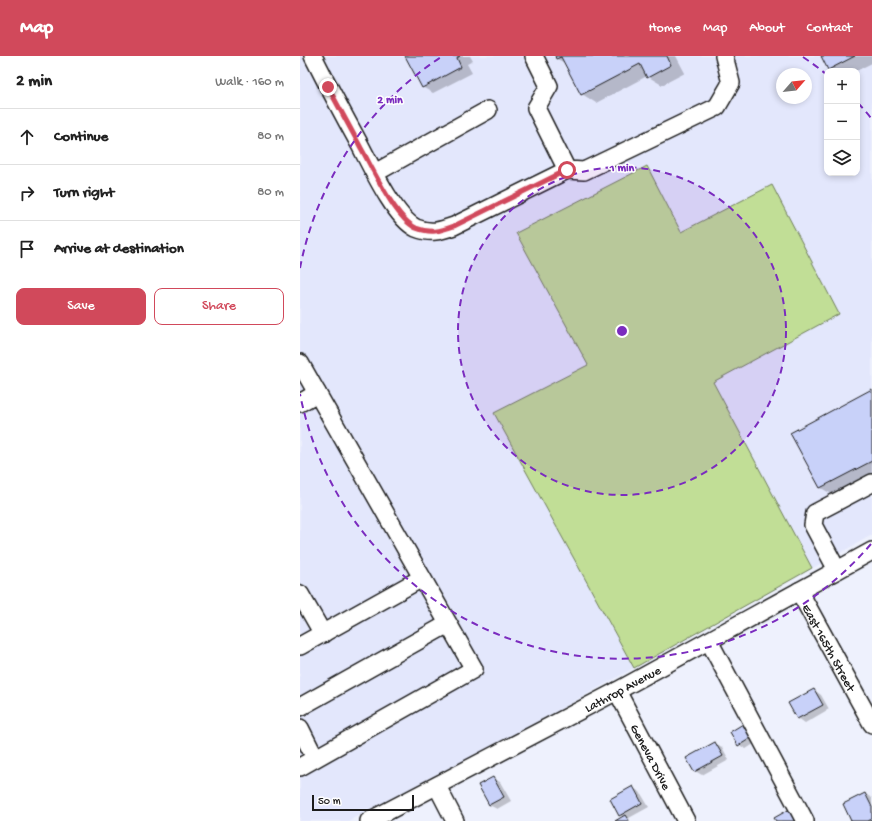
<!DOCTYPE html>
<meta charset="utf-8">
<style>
body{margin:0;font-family:"Gochi Hand",sans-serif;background:#f2f2f2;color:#222}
.controls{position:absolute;right:12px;top:12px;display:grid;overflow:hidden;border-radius:8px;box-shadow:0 2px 6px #0003}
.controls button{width:36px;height:36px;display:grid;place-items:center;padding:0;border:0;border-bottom:1px solid #e0e0e0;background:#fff;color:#222;font:20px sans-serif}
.compass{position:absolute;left:476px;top:12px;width:36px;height:36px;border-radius:50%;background:#fff;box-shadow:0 2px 6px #0003;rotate:62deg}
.scale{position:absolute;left:12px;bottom:10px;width:102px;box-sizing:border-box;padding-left:4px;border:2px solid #1c1c1c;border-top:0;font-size:11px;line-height:14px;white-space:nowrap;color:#1c1c1c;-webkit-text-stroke:3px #fff;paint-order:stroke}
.stop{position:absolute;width:12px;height:12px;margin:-9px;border:3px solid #d1495b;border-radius:50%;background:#fff}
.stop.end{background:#d1495b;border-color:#fff;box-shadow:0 1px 4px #0008}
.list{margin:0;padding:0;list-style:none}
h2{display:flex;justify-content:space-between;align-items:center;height:52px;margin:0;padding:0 16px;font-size:17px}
h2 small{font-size:13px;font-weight:400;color:#767676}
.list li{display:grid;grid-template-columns:26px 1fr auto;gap:12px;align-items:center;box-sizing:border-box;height:56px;padding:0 16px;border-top:1px solid #e0e0e0}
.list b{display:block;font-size:15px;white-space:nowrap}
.list em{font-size:13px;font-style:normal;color:#767676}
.actions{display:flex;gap:8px;padding:12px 16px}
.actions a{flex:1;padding:9px 0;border:1px solid #d1495b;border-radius:8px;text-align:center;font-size:14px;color:#d1495b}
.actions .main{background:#d1495b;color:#fff}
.icon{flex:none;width:22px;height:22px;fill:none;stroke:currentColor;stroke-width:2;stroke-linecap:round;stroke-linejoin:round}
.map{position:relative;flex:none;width:572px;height:765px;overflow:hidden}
header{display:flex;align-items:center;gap:24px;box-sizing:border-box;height:56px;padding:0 20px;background:#d1495b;color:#fff}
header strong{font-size:19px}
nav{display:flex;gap:22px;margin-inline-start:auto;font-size:14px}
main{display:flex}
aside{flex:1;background:#fff}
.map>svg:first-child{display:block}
.built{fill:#e3e7fc;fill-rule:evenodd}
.green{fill:#c1de96;stroke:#6e7d59}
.shadow{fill:#0003}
.building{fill:#c8d1f9;stroke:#1c1c1c}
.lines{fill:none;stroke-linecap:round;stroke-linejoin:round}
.minor-casing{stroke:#1c1c1c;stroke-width:20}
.minor{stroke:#fff;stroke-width:17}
.route{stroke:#d1495b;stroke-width:5}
.ring{fill:none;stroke:#7b2cbf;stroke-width:2;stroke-dasharray:7 5}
.labels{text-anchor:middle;stroke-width:3;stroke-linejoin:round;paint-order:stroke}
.street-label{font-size:13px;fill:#1c1c1c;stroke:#fff}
.centre{fill:#7b2cbf;stroke:#fff;stroke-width:2}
.ring-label{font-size:12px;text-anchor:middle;font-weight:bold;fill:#7b2cbf;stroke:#fff;stroke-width:3;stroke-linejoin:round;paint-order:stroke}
</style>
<header>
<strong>Map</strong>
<nav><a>Home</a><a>Map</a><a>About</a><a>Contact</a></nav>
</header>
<main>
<aside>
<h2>2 min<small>Walk · 160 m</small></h2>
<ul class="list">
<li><svg class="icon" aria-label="ahead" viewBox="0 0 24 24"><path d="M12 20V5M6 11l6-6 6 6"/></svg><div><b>Continue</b></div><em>80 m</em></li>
<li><svg class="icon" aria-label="right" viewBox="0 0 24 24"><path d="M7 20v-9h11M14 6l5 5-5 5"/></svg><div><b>Turn right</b></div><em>80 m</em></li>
<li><svg class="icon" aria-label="arrive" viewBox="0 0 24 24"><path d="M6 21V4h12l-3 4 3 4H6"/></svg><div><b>Arrive at destination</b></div></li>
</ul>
<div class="actions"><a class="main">Save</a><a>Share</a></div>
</aside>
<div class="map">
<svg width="572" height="765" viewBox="0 0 572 765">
<rect width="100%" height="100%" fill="#eef1fd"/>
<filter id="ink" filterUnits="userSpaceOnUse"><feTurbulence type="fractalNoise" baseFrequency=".025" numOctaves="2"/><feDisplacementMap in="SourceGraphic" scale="8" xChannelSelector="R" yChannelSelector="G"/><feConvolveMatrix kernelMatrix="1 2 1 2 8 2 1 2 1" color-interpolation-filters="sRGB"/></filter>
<g filter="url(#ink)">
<path class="built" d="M0,0H572V479L237,666L48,765H0ZM527,15H557V117H527ZM482,18H506V42H482Z"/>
<path class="green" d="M347,110L381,176L472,129L539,258L413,326L512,512L334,612L194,357L288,309L216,177Z"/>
<path class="shadow" d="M106,0H170L173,5L167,8L172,17L133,37L122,31Z
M256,0H376L385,17L362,29L347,20L296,47L282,38L265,7L257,3Z
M522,0H572V7L556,15H532L529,13Z
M572,334V420L535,440L521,432L492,377Z
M514,634L521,639L529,653L505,667L498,662Z
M443,669L450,674L457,686L446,693L439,689Z
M415,687L422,691L429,704L402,719L395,715Z
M193,722L200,726L211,745L197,753L189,749L179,730Z
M333,732L340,736L349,751L329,762L330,765H317L324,761L320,759Z
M565,738L572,742V765H552Z"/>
<path class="building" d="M105,0H160L157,2L161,11L122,32Z
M255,0H367L371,9L347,22L340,8L281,39L261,1L256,3Z
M521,0H555L528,14Z
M572,333V405L520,432L490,377Z
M514,633L523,649L497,663L488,647Z
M443,668L451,682L438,690L430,676Z
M415,686L423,700L394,716L386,702Z
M193,721L204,741L189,749L178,729Z
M333,730L342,747L319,760L310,743Z
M565,737L572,751V763L568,765H551L543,748Z
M490,753L497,765H476L474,762Z
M325,759L329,765H315Z"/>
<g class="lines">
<g class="minor-casing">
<g id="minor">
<path d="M13,0C28,30 44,60 60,89C71,110 95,162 116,172C131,178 140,175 154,170L267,114"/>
<path d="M234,0L249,30L236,52L267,114L284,115L417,51L431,27L424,0"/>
<path d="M75,117L188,54"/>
<path d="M0,307L174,613L0,711"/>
<path d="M0,347L17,337"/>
<path d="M537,514L513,469L515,457L572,427"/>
<path id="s1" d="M499,535L572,668"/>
<path d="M0,538L23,578"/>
<path d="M409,585L505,765"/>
<path d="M0,590L122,522"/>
<path id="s2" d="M317,635L386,765"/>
<path d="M0,651L148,568"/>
<path d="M0,672L15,702"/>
<path d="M137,730L155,765"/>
<path id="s3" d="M69,765L317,635L572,495"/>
</g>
</g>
<use href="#minor" class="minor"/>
</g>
</g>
<g class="lines" filter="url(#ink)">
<path class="route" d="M28,31C39,51 50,72 61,92C73,113 95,162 116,172C131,178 140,175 154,170L267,114"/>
</g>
<circle cx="322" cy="275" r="164" fill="#7b2cbf" fill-opacity=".12"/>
<g class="ring">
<circle cx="322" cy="275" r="164"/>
<path d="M571 488A328 328 0 0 1 0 338M0 212A328 328 0 0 1 141 1M503 1A328 328 0 0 1 526 18M558 47A328 328 0 0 1 571 62"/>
</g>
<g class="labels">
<g class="street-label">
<text dy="5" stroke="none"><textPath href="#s1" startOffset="64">East 165th Street</textPath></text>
<text dy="5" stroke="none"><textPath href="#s3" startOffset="286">Lathrop Avenue</textPath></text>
<text dy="5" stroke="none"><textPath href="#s2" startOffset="74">Geneva Drive</textPath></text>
</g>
</g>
<circle cx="322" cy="275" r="6" class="centre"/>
<g class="ring-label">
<text x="90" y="47">2 min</text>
<text x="322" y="115">1 min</text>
</g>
</svg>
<div class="controls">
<button>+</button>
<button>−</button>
<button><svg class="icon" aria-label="layers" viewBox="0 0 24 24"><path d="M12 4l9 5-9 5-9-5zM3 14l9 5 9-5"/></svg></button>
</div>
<svg class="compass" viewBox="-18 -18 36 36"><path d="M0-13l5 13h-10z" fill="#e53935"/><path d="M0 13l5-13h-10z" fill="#767676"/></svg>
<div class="scale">50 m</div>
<div class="stop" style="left:267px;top:114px"></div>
<div class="stop end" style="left:28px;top:31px"></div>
</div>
</main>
